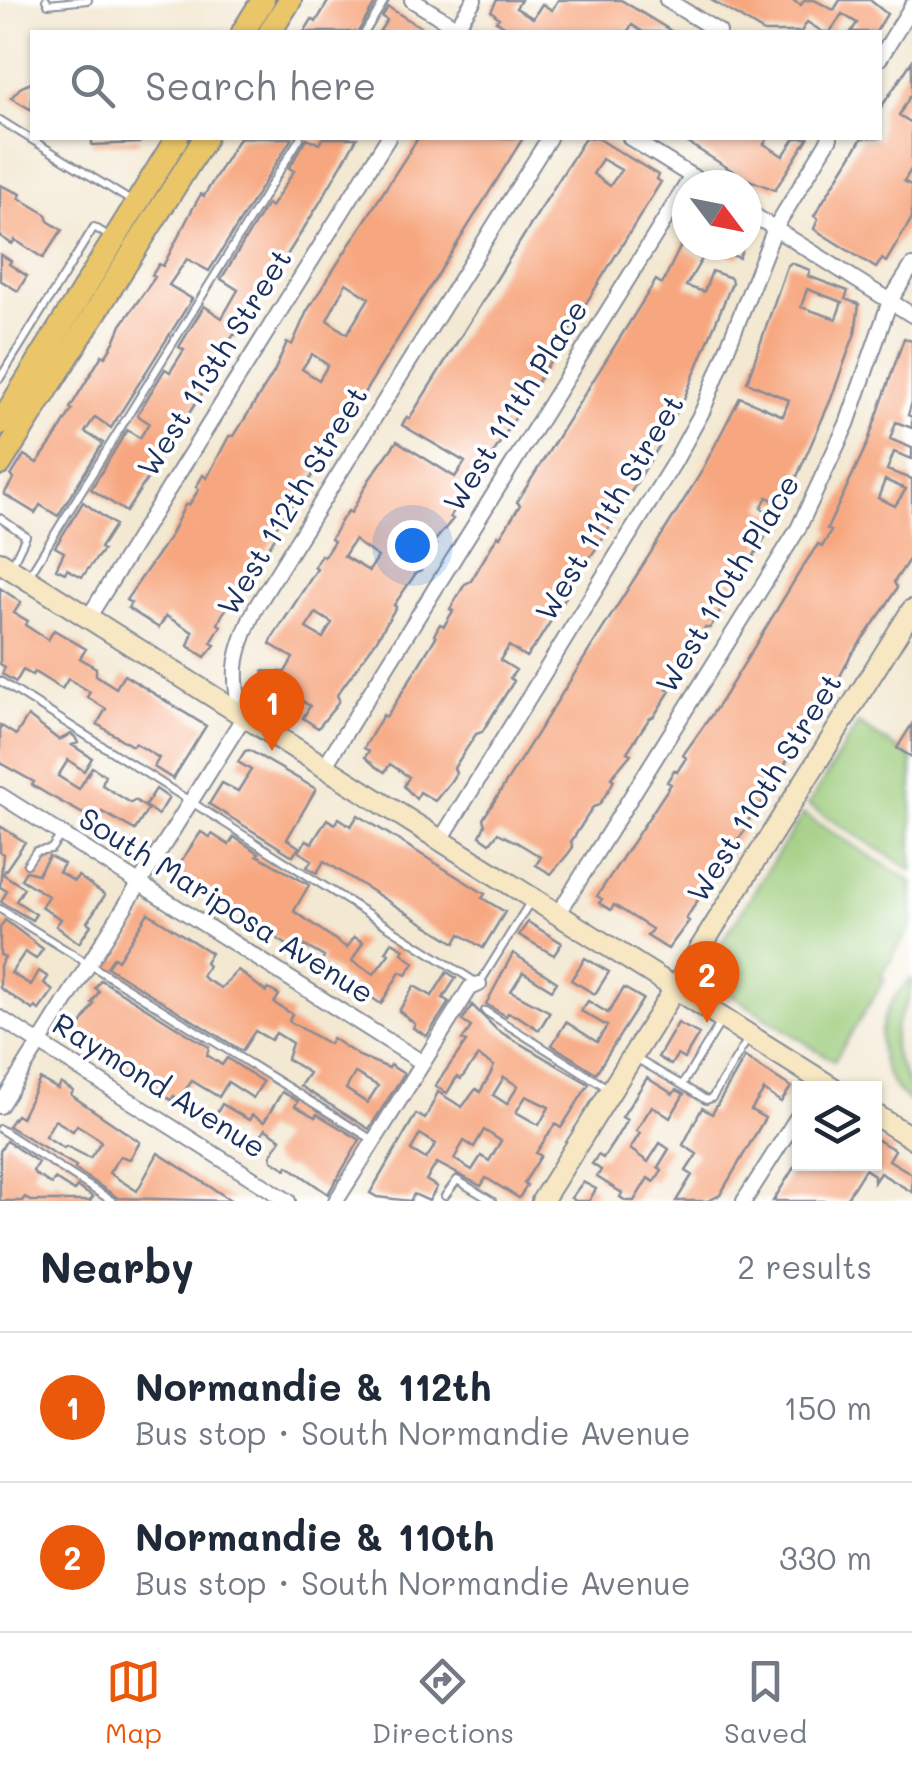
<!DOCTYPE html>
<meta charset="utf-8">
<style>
body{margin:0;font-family:Mali,sans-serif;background:#f6f6f7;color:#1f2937}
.controls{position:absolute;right:30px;bottom:30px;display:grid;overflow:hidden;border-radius:0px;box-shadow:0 2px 8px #0004}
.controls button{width:90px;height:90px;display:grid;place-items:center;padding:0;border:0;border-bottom:2px solid #e0e1e3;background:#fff;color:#1f2937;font:50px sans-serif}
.compass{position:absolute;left:672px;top:170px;width:90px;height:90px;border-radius:50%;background:#fff;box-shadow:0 2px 8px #0004;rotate:122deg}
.you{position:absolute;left:412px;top:545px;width:35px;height:35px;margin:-25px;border:8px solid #fff;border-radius:50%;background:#1a73e8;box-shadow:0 0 0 15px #1a73e833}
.badge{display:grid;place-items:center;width:65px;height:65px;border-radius:50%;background:#ea580c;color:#fff;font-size:32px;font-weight:700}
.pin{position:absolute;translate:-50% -82px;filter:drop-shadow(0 2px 5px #0008)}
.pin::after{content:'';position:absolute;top:52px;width:35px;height:30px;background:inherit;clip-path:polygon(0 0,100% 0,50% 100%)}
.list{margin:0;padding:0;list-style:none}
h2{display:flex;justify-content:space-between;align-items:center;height:130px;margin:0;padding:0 40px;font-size:42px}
h2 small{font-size:32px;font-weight:400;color:#747a83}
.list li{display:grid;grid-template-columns:65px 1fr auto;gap:30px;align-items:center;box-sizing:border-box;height:150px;padding:0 40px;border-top:2px solid #e0e1e3}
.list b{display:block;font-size:38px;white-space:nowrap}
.list p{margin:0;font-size:32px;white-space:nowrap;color:#747a83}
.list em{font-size:32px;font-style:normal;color:#747a83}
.icon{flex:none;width:55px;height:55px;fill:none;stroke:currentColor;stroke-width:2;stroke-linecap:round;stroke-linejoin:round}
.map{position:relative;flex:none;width:912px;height:1201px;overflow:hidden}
.search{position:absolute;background:#fff;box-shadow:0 2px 8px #0004;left:30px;right:30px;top:30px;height:110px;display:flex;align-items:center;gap:25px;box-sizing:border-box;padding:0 35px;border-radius:0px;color:#747a83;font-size:38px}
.sheet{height:430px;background:#fff}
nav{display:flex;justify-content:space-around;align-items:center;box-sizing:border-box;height:140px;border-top:2px solid #e0e1e3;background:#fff;font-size:28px;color:#747a83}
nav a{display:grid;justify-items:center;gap:5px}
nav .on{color:#ea580c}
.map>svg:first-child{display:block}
.green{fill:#9ccb7a;stroke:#5c7d6c;stroke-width:2.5}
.building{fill:#f7a780;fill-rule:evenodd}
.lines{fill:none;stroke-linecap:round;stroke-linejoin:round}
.lane-casing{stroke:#878c98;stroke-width:10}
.street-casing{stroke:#878c98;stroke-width:18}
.secondary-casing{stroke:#878c98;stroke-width:24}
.primary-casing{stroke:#878c98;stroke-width:26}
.lane{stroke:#fff;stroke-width:6}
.street{stroke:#fff;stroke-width:14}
.secondary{stroke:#f7e8c3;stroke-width:20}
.primary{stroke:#eac669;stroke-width:22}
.labels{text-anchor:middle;stroke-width:8;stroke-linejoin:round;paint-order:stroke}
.street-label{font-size:30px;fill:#1b2f5e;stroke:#fff}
</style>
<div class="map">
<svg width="912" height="1201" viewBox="0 0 912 1201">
<rect width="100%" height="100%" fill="#fff"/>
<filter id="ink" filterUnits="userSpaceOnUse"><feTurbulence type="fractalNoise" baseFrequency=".01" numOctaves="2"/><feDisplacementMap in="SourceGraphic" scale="20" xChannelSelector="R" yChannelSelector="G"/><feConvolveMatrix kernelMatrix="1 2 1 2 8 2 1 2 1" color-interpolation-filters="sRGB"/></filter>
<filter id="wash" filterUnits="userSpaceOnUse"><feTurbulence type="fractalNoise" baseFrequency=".0048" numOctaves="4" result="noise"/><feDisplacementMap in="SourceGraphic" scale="40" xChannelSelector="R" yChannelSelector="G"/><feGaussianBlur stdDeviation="2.25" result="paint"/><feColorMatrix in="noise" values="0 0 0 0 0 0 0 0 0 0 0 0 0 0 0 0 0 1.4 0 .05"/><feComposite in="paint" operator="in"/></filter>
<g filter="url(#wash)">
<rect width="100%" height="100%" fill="#f3e8d1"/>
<path class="green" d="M858,724L912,758V870L808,805Z
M803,814L912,882V926L881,975L885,979L834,1061L708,980L705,969Z
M912,979C912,1007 894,1014 894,1042C894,1069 912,1076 912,1104C869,1072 870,1012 912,979Z"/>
<g id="blocks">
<path class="building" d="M329,0H377L358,32H304L312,19L316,22Z
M497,0H521L516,8L533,18L542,4L552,10L558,0H621L673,32H643L632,25L627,32H508L510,29L496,21L499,18L491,11Z
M711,0H792L801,5L804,0H814L834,10L840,0H870L887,14L876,32H851L857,23L842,14L830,32H823L807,22L801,32H764Z
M388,7L409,20L430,32H379L387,20L382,17Z
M912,61V93L899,115L912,123V168L904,181L912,186V218L886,262L882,259L876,268L814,229L818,219L814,216L862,138H880V109Z
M32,82V110L11,98L20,88Z
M92,138H139V143L92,145Z
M239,138H292L209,271L187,259L169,285L192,299L111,428L95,417L85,432L103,443L58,516L40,505L35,513L4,494L14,478L11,476L24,455L37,463L52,442L72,410L70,408L102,355L105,357L114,342L121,325L155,277L152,275L159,264L163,266L193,208L201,194L204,196Z
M307,138L319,144L323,138H357L319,204L237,335L235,333L222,352L212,371L215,373L126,512L91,489L127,430L140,438L149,423L137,415L165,369L170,372L184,350L179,347L204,306L222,318L238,290L221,279L267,204L271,207L294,171L289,168Z
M418,138H523L361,398L354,408L351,406L340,422L329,442L332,444L305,487L274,530L278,532L271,544L222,615L218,624L221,626L211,643L215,645L205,657L188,646L193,632L166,616L159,628L128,608L131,603L126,600L169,538L185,505H189L199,489L196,487L203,475L207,478L229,436H234L274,372L287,342L292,345L307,311ZM346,283L369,298L347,334L327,320ZM312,354L328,365L319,380L302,369Z
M585,138H597L658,175L656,179L661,182L481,473L475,483L472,481L450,517L453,519L433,543L436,545L421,570L416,573L394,605L396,607L376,641L337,695L339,700L335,707L318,728L303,718L310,706L286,691H268L263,671L285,672L293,658L270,644L273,637L317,569L314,567L321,555L324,557L334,541L331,539L341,521L348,511L351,513L369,480L397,441L455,477L465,462L402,425L407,417L409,419ZM602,159L621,170L610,186L593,174ZM354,540L378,557L369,571L344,556ZM316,613L332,623L323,638L306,628Z
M680,138H768L764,144L783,156L795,138H808L775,190L744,178Z
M0,185L21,194L19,198L46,214L48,221L62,230L43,258L15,240L12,244L0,236Z
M687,233V250L702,259L686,286L704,292L712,271L731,278L732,283L681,406L660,436L664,438L598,546L566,590L569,592L537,643L526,657L509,646L500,660L516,670L510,678L514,681L482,732L476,734L454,768L456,773L451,781L435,801L420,792L416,799L404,786L409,777L390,764L385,772L375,766L365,757L369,751L364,748L383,715L386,717L396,702L436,637L434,635L440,624L444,626L453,611L450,609L465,584L471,581L498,535L500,537L520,505L517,502L656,280L662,284Z
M705,245H744L739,258Z
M0,254L11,261L9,264L27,276L18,291L0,280Z
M791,263L810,270L808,276L848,291L845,299L859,304L855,333L831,399L784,506L767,497L761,508L777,517L767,534L710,628H705L682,663L686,665L667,689L670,691L654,716L649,719L627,752L631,754L611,778L614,780L610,788L599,805L593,807L571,842L573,847L568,854L551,874L536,865L541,857L518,843L498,833L490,843L480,836L485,825L483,819L699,476L740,397L783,416L789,400L747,382L787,266ZM807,289L842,302L836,319L801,307Z
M904,338L912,341V402L908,415L912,417V428L896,422L890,439L912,448V459L894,452L887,470L912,479V555L894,582L897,588L886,606L851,655L831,694L825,704L821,702L799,738L802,740L795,751L793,749L771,791L744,826L747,828L728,852L731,854L715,879L709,882L686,919L689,921L668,949L647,936L652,929L614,905L611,910L599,903L602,899L597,896L671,784L667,782L674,770L677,772L686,758L683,755L722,700L802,568L818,544L822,547L831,531L827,529L867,444ZM885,480L906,489L895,506L878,498Z
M83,502L115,525L100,548L103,550L82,577L67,569L65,573L56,569L64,552L55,547Z
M0,588L21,602L14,613L28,621L25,625L48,640L54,630L86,649L80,658L96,668V675L116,688L124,675L206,726L173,779L154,767L159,758L135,743L132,746L97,724L106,709L87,697L90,692L68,679L62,689L34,672L32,675L23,670L16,682L2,674L5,667L0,664Z
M28,716L59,740L71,734L75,737L78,743L72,745L92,758L84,771L68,760L58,776L79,789L92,767L105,775L102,785L131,803L135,800L148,809L135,830L102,812L96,821L47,794L32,785L34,782L0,763V725L16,735Z
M912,724V757L897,748Z
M249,750L316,789L287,839L299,847L293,856L209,804L222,783L238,791L251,770L238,762L245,751Z
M156,789L169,798L158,815L145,806Z
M358,815L485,894L482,898L505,912L483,948L460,934L455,943L324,861L317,873L307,867L312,860L299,852L306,840L312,843L327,819L335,824L339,818L351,826Z
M0,826L25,842L3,874L24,888L16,901L36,914L32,920L1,902L7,891L0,887L3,854L0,852Z
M201,832L210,837L212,834L229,845L234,837L259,853L257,855L309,885L294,911L347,948L354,937L363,942L352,961L374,974L389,954L386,952L392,942L404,949L402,953L414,963L406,975L400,972L381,1004L343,978L340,979L339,973L321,962L324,957L305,946L300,953L196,888L194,891L171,876Z
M49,856L64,864L59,872L74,881L78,876L105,895L87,922L91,925L79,943L56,926L61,919L41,907L48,896L21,879L26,871L38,874Z
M148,913L211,953L205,963L208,966L202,976L205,979L221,988L238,970L266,992L268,989L279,995L274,1003L292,1014L289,1021L329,1044L332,1038L359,1056L389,1068L390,1065L404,1074L369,1129L300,1086L309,1073L287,1059L292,1043L276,1033L271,1040L255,1031L242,1051L107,967L114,957L118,960ZM355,1073L378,1086L367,1103L346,1089Z
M5,920L43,949L36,959L25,952L11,973L31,985L39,971L48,977L44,983L53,991L39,1010L35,1007L33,1010L0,988V965L5,957L0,955V928Z
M528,922L562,943L554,955L519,935Z
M513,953L557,982L552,990L523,972L511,991L550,1012L539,1030L519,1017L508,1013L506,1016L486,1004Z
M585,958L609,972L595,994L571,980Z
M447,972L456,978L443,998L449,1002L427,1036L413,1028L415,1024L399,1011L414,986L432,996Z
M101,980L209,1047L207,1055L222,1065L227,1058L263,1082L253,1098L228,1082L219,1097L192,1081L178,1100L174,1096L171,1100L100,1056L105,1049L77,1031L94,1004L92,1003L99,991L95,988Z
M624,988L643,999L596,1073L552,1045L566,1022L597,1042L607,1026L581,1011L588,1001L608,1013Z
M472,1005L497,1030L589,1084L561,1128L555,1124L536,1153L541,1156L524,1183L527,1185L519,1198L486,1178L481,1186L437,1163L426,1180L437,1187L429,1201L414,1194L410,1201L377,1197L370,1193L416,1114L425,1119L438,1092L462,1107L476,1089L480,1092L490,1075L494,1066L478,1056L461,1079L457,1077L447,1093L435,1086L466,1042L462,1040L471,1027L462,1021ZM504,1077L518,1086L507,1104L493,1095ZM526,1096L549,1107L539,1125L516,1112ZM484,1130L501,1141L489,1161L481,1156L472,1170L454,1159L464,1141L474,1147ZM420,1134L436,1144L426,1159L411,1150Z
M678,1023L699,1034L684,1059L677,1055L671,1065L658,1057Z
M745,1057L791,1087L781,1102L764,1090L751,1110L765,1118L720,1195L708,1201H676L692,1175L686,1171L697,1154L683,1145L702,1108L712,1114Z
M647,1078L673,1094L676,1090L684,1094L670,1118L652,1106L636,1131L640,1133L630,1149L648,1162L660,1143L669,1149L658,1167L662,1170L654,1182L648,1178L634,1201H626L620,1197L622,1193L597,1177L601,1170L592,1164L598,1155L603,1158L613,1143L627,1120L622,1117Z
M40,1079L58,1089L61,1083L73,1091L71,1095L140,1142L130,1159L120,1156L109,1173L137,1191L158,1153L232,1201L118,1198L75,1169L76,1166L8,1126L16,1115L21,1118ZM55,1120L73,1131L77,1125L99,1139L101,1142L90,1158L66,1146L64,1148L45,1136Z
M282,1092L298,1101L295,1106L315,1117L317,1114L360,1140L328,1194L288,1166L286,1169L272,1160L271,1155L281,1139L265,1129L253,1148L238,1138L240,1135L212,1121L222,1104L249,1120L252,1115L264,1122Z
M874,1138L895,1150L889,1160L912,1174V1192L880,1173L874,1182V1175L865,1169L845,1201H773L796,1164H874Z
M6,1141L38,1162L33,1171L35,1174L51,1184L55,1179L74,1191L77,1187L93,1197L90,1201H30L25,1197L22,1201H0V1151Z
M583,1182L596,1189L589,1201H576L571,1198Z"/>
</g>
</g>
<g filter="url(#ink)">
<use href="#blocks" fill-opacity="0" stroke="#878c98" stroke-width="2.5"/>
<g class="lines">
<g class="lane-casing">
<path id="lane" d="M46,0L48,4L88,0
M365,32L385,0
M0,120L131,201
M0,378L94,227L112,238
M0,518L26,536L13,563
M30,574L300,138
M0,681L479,984L532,899
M27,864L36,851L51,849L61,835
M0,909L373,1140
M485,1011L606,1087
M722,1020L682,1085L706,1100L712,1098L749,1037
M635,1058L682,1085
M0,1129L112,1201
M445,1196L457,1180L492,1201"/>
</g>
<g class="street-casing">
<path id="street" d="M412,0L464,32
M667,0L719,32
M453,32L474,0
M880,58L912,6
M630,138L706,185
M747,211L912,315
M88,618L388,138
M324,767L692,176
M0,795L423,1063
M440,841L675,461L703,410L775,228L830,138
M558,914L798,529L847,424L890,301L912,266
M0,1018L288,1201
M0,1106L243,718C229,673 236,649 256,607L549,138
M336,1201L470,988L479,984
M744,1201L800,1113"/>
</g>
<g class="secondary-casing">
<path id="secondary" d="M0,562L833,1088
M874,1114L912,1138
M542,1201L912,610"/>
</g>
<g class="primary-casing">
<path id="primary" d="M243,32L263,0
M270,32L290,0
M0,424L177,138
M0,464L205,138"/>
</g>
<use href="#lane" class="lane"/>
<use href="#street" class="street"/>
<use href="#secondary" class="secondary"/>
<use href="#primary" class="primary"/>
</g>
</g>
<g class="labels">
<g class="street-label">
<text transform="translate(215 363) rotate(-58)" y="10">West 113th Street</text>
<text transform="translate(516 406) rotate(-58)" y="10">West 111th Place</text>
<text transform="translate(293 501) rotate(-59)" y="10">West 112th Street</text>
<text transform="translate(610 508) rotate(-59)" y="10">West 111th Street</text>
<text transform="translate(728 584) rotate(-59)" y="10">West 110th Place</text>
<text transform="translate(765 788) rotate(-58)" y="10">West 110th Street</text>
<text transform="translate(226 906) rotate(32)" y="10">South Mariposa Avenue</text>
<text transform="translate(159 1086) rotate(32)" y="10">Raymond Avenue</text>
</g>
</g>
</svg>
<div class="controls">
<button><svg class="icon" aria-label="layers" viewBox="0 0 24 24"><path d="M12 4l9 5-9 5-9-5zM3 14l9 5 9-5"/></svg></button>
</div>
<svg class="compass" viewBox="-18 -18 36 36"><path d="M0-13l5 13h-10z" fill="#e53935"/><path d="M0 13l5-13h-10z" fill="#747a83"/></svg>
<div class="you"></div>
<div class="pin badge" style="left:272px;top:751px">1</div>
<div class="pin badge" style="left:707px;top:1023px">2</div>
<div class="search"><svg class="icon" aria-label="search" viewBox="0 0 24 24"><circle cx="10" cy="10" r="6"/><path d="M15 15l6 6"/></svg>Search here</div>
</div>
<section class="sheet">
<h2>Nearby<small>2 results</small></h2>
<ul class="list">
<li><span class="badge">1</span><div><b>Normandie &amp; 112th</b><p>Bus stop · South Normandie Avenue</p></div><em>150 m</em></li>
<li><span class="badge">2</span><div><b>Normandie &amp; 110th</b><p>Bus stop · South Normandie Avenue</p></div><em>330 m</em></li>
</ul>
</section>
<nav>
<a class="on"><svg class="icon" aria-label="map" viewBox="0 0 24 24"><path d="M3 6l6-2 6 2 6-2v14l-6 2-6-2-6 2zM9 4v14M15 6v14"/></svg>Map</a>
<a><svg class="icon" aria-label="directions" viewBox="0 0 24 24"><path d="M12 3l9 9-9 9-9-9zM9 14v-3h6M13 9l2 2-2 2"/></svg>Directions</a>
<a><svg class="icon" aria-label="saved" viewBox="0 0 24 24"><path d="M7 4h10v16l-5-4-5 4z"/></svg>Saved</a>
</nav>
